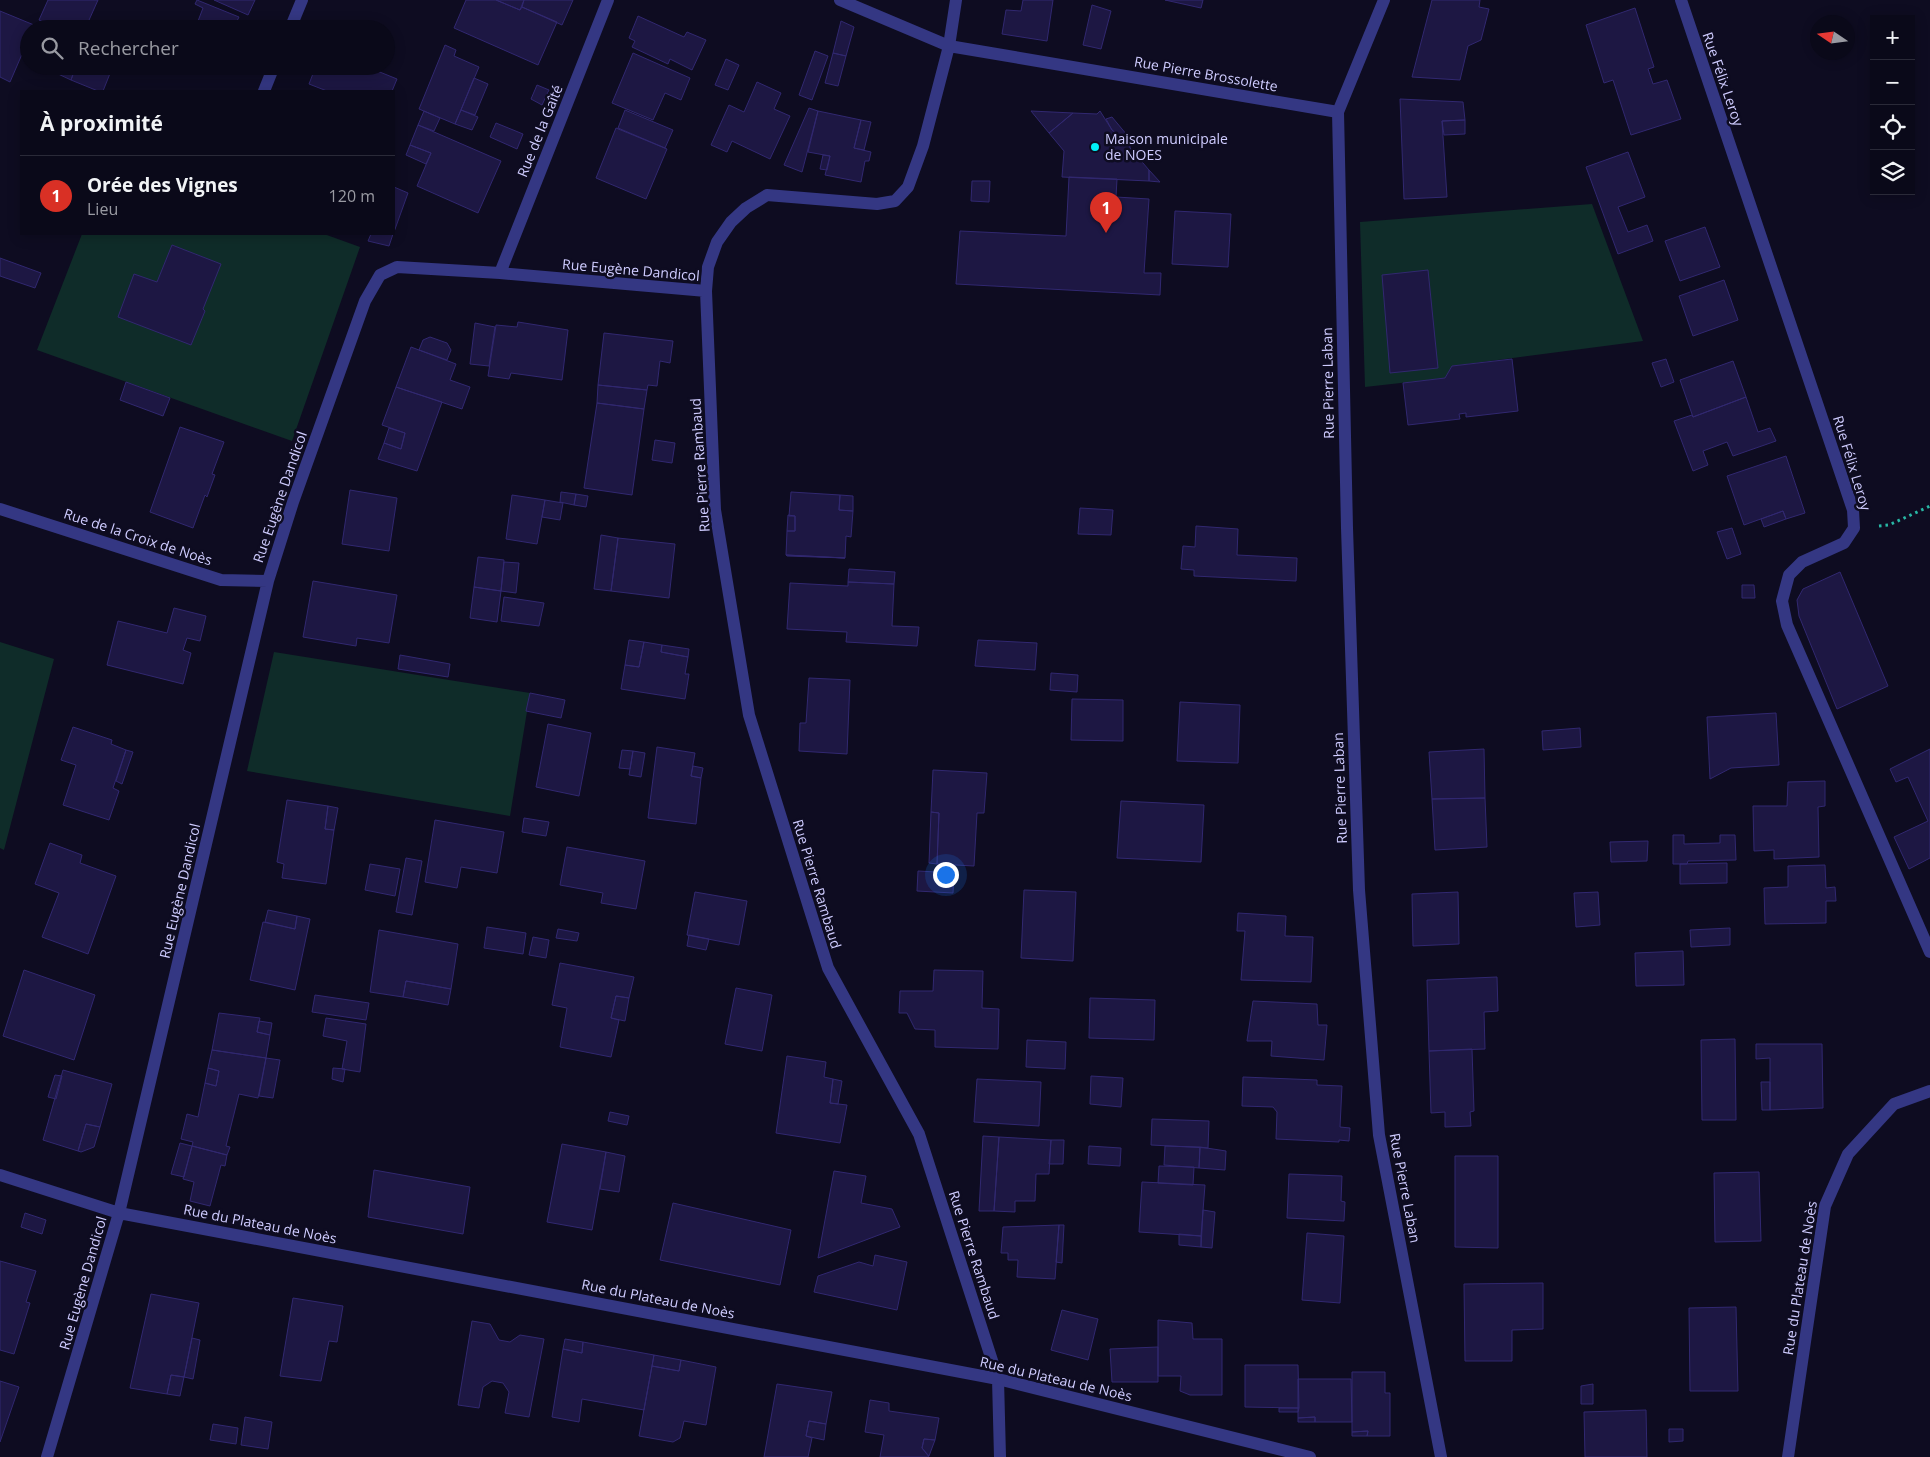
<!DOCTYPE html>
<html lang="fr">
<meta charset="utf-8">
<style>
body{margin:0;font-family:"Open Sans",sans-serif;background:#181726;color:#f1f3f6}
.controls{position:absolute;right:15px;top:15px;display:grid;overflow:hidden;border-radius:0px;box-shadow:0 2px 12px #0003}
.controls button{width:45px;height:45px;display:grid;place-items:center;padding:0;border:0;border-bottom:1px solid #2a2a38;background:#0a0919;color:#f1f3f6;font:25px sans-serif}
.compass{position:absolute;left:1810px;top:15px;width:45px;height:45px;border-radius:50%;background:#0a0919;box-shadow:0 2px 12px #0003;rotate:283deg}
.you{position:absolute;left:945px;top:874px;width:18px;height:18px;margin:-12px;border:4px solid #fff;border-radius:50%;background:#1a73e8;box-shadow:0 0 0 8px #1a73e833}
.badge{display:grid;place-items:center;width:32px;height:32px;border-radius:50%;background:#d93025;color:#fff;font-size:16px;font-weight:700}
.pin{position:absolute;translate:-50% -41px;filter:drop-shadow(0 1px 2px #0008)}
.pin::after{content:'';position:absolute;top:26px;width:18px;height:15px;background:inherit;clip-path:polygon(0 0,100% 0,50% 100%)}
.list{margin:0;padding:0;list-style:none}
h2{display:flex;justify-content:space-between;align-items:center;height:65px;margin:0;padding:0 20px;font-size:21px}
h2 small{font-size:16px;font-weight:400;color:#999aa2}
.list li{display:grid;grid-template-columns:32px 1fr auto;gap:15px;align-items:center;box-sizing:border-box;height:80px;padding:0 20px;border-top:1px solid #2a2a38}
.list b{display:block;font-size:19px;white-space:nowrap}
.list p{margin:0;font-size:16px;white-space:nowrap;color:#999aa2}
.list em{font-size:16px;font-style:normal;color:#999aa2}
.icon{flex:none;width:28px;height:28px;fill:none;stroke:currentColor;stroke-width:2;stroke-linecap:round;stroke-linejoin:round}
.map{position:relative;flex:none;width:1930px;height:1457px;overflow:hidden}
.search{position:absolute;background:#0a0919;box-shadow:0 2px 12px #0003;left:20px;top:20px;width:375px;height:55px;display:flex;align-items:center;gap:12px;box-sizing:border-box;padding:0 18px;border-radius:28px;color:#999aa2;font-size:19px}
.panel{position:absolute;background:#0a0919;box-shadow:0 2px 12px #0003;left:20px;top:90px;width:375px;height:145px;border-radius:0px}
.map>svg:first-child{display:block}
.green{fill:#0f2c29}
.building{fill:#1d1743;stroke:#312870}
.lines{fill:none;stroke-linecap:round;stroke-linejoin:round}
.path{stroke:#28b8a5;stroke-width:3;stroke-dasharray:2.5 4;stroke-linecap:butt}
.minor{stroke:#343783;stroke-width:12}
.poi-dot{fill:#00f0f7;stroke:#0e0c21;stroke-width:2}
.labels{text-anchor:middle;stroke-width:5;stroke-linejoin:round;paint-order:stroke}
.street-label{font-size:14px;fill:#cfccff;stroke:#0e0c21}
.poi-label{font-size:14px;fill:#cfccff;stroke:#0e0c21;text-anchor:start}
</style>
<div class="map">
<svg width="1930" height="1457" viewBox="0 0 1930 1457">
<rect width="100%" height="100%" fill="#0e0c21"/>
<path class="green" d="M1592,204L1643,341L1452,366L1445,378L1365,387L1360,222Z
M82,234H324L360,247L292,441L37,350Z
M0,642L54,659L4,850L0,848Z
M274,652L530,693L510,816L247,771Z"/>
<path class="building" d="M48,0H98L85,29H59L39,20Z
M197,0L239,17L233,29H195L203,8L195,4Z
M214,0H255L248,15Z
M466,0H496L520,10L522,7L557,22L538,65L454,28Z
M496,0H524L520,10Z
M524,0H573L562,25L522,7Z
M1023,0H1053L1047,41L1002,34L1006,10L1021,11Z
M1165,0H1203L1201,8Z
M1432,0H1480L1479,7L1489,9L1481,40L1468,46L1460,80L1412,77Z
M1092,5L1111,11L1101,49L1083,45Z
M1635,8L1654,67L1648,69L1653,84L1667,80L1681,119L1631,135L1613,80L1604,83L1586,25Z
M0,11L34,25L33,29H29V38L10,82L0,77Z
M638,16L684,37L687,32L706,40L692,70L670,59L668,64L632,47L635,41L629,38Z
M841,21L854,27L846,56L833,53Z
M445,45L456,50L454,56L479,67L455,124L419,109Z
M815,51L828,56L812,100L799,95Z
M633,53L690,78L681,100L665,93L653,120L612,103Z
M833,53L846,56L838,86L825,83Z
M726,59L739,65L728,90L715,85Z
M40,66H59L56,73Z
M59,66H76L71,80L56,73Z
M76,66H113L103,91H98L71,80Z
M316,66H365L397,79L392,91H327L309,84Z
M474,78L488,84L475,115L461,110Z
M757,82L781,93L774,109L790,116L770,159L732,141L727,152L711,145L729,105L744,112Z
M537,85L549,90L542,105L531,99Z
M1400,99L1463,102L1465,120L1442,121L1447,197L1404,199Z
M809,108L818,111L802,172L784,165Z
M461,110L478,117L472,130L455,124Z
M625,110L673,130L665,148L618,128Z
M424,111L440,118L434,131L418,125Z
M818,111L861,120L854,148L871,152L869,161H865L861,182L825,175L830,156L808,152Z
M1031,111L1073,113L1049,133Z
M1100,111L1112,130L1130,146V148L1149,170V181L1062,177L1064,151L1049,133L1073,113L1097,114Z
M1112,117L1127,135L1125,140L1112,130L1106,119Z
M861,120L871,122L864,150L854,148Z
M1465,120V134L1444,135L1442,121Z
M496,123L523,134L517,149L490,137Z
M418,125L501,161L478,213L417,186L431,153L410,145Z
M616,128L667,149L646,199L596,178Z
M410,145L431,153L426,164L406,155Z
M1628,152L1645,197L1618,207L1628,232L1647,225L1653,241L1618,254L1586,167Z
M823,155L830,156L827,170L820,169Z
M1149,170L1160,182L1149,181Z
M1069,177L1117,179L1116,197L1149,199L1144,273H1161L1160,295L956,284L960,231L1066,236Z
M972,181H990L989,202L971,201Z
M394,187L408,193L394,232Z
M1175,211L1231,214L1228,267L1172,264Z
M1705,227L1720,267L1680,281L1665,241Z
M371,234H393L389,246L368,241Z
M172,245L221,264L203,309L205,311L191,345L118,317L134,274L157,282Z
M0,258L41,273L35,288L0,276Z
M1428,270L1438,368L1390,373L1382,275Z
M1724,280L1738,320L1693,336L1679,296Z
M518,322L568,330L562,380L511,373L509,379L488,376L496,325L517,327Z
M475,323L495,327L489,366L470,364Z
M604,333L673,341L670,363L660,361L657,386L648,385L647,390L598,385Z
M430,337L447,343L451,350L447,360L419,350L423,340Z
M411,347L456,364L450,380L470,387L462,409L396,387Z
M1512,359L1518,411L1466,417V413L1459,414L1460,419L1408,425L1403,383L1445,378L1452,366Z
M1666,359L1674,382L1661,387L1652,363Z
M1733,361L1746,397L1693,417L1680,380Z
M126,382L170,398L163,416L120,400Z
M598,385L647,390L644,409L597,403Z
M396,387L442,402L417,471L378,459L384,443L401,449L405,433L382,425Z
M1746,397L1758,432L1770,428L1776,441L1733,456L1727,442L1703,451L1708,465L1693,471L1674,421L1692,415L1693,417Z
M597,403L644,409L632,495L584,488Z
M180,427L224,442L212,474L215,475L207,497L205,495L193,528L150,512Z
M389,428L405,433L401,449L384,443Z
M655,440L675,443L672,463L652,460Z
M1786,456L1805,513L1786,519L1783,511L1744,525L1727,476Z
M350,490L397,498L389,551L342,544Z
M561,492L576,494L574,505L560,502Z
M791,492L840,495L839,510L853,511L851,537L846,536L845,558L786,555L787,531H795V516H789Z
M576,494L588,496L586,507L574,505Z
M512,495L545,500L537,544L506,539Z
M840,495L853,496V511L839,510Z
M545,500L563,503L560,520L542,517Z
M1080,508L1113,510L1111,535L1078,534Z
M1783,511L1786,519L1764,527L1761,519Z
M788,515L795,516V531H787Z
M1196,526L1238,529L1237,555L1297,558L1296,581L1194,576V570L1181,569L1183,546L1195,547Z
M1732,528L1741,554L1727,559L1717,532Z
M601,535L618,538L611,591L594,589Z
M618,538L675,544L669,598L611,591Z
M786,555L845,558L787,556Z
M478,557L504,560L501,591L474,587Z
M504,562L519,563L516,593L501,591Z
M849,569L895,572L894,584L848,582Z
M1840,572L1888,686L1837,709L1799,616L1797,600L1803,589Z
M313,581L397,595L389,643L357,638L356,646L303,637Z
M848,582L894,584L892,626L919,627L917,646L846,642L847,632L787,629L790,583L848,586Z
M1742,585H1754L1755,598H1742Z
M474,587L501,591L497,622L470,618Z
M504,597L544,603L539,626L501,621Z
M174,608L206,616L200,641L187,638L183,650L191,653L183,684L107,665L118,621L167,633Z
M629,640L644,642L639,667L625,665Z
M978,640L1037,643L1035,670L975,666Z
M644,642L662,645L661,652L688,657L685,674H689L685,699L621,689L625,665L639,667Z
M662,645L689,649L688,657L661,652Z
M400,655L450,664L448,677L398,669Z
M1051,673L1078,675L1077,692L1050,690Z
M809,678L850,680L847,754L799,751L800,723H806Z
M530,693L565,700L561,718L526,711Z
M1072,699L1123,700V741L1071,740Z
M1180,702L1240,705L1238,763L1177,761Z
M1776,713L1779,765L1731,768L1710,779L1707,717Z
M548,724L591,733L579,796L536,787Z
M73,727L112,740L111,744L126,750L113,788L119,791L109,820L63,805L76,765L61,760Z
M1580,728L1581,747L1543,750L1542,731Z
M657,747L695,753L691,776L701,778L696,824L648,818Z
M1484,749L1485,798L1432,799L1429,752Z
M1930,749V858L1909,869L1894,837L1928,821L1908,777L1896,782L1890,769Z
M126,750L133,752L122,784L116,781Z
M622,750L633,751L630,769L619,768Z
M633,751L645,753L641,777L629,775Z
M693,766L703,768L701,778L691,776Z
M933,770L987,773L984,813H977L974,866L937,864L939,813L931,812Z
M1825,781V806L1818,807L1819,857L1774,859V850L1754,851L1753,806H1787L1788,782Z
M1485,798L1487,847L1435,850L1432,799Z
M287,800L328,806L325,829L334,830L326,884L282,878L284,864L277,862Z
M1121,801L1204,805L1201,862L1117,858Z
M328,806L338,808L334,830L325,829Z
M931,812L939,813L937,864L929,863Z
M524,818L549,822L546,836L522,832Z
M435,820L504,832L497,873L461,867L457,888L425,882Z
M1673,835H1684V844L1720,843V835H1735L1736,860L1688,861L1687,864H1673Z
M1648,841L1647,861L1611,862L1610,842Z
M50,843L82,855L80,863L116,876L88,954L42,937L59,893L35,884Z
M567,847L645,861L636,909L601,903L603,893L560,885Z
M406,858L422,861L412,915L396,912Z
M1727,863V883L1680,884V864Z
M370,864L400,869L395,896L365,890Z
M1825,865L1826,888L1835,887L1836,901H1826V923L1765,924L1764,888L1788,887V866Z
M918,871L954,873L953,893L917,891Z
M1024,890L1076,892L1073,961L1021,958Z
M695,892L747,901L739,945L687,935Z
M1458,892L1459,944L1413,946L1412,894Z
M1598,892L1600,925L1576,927L1574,893Z
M268,910L297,916L295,929L265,922Z
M1238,913L1286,916L1285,936L1313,937L1311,982L1241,980L1245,931H1237Z
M297,916L310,919L295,990L250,980L263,922L295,929Z
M487,927L526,933L523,954L484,948Z
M1730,928V945L1691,947L1690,930Z
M558,929L579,933L577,941L556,938Z
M379,930L458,944L451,989L406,981L403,997L370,992Z
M689,935L709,939L706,950L687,946Z
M533,937L549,940L546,958L529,955Z
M1683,951L1684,985L1636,986L1635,953Z
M560,963L634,977L629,998L616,996L611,1018L619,1020L611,1057L560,1047L567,1008L552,1005Z
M24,970L95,995L74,1060L3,1036Z
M934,970L983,971L982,1008L999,1009L998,1049L935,1047V1030L915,1029L907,1013H899L900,991H933Z
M1497,977L1498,1011L1484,1012L1485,1049L1429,1051L1427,980Z
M406,981L451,989L448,1005L403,997Z
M736,988L772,995L762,1051L725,1044Z
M315,995L369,1003L366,1020L312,1012Z
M616,996L629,998L625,1021L611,1018Z
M1090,998L1155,1000L1154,1040L1089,1038Z
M1253,1001L1317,1004L1318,1025H1327L1324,1060L1271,1056L1272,1041H1247Z
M219,1013L260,1018L257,1032L270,1035L266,1058L212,1050Z
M326,1018L366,1024L360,1072L342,1069L347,1041L323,1036Z
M259,1021L272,1023L270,1035L257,1032Z
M1735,1039L1736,1120H1702L1701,1040Z
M1027,1040L1066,1042L1065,1069L1026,1067Z
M1756,1044H1822L1823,1108L1770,1110V1058L1756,1059Z
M1472,1049L1474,1111L1470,1112L1471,1126L1445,1127V1112L1431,1113L1429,1051Z
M212,1050L266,1058L258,1098L239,1094L226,1146L230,1147L227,1155L192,1146L193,1142L181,1139L187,1114L198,1117L205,1083L216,1086L219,1071L208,1068Z
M787,1056L826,1062L824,1077L833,1079L830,1103L847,1105L840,1143L776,1133Z
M266,1058L280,1060L273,1098L259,1096Z
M208,1068L219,1071L216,1086L205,1083Z
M333,1068L345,1069L343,1082L332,1079Z
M63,1070L112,1084L100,1127L86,1124L78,1151L43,1140Z
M55,1075L62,1076L56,1099L48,1097Z
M1091,1076L1123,1078L1121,1107L1090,1104Z
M1243,1077L1317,1080V1085L1342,1086L1340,1127L1350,1128L1349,1141L1339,1140V1142L1276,1139L1277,1112L1273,1107L1242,1106Z
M833,1079L842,1081L838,1104L830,1103Z
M977,1079L1041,1082L1039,1126L974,1122Z
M1761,1082H1770V1110H1762Z
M610,1112L629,1116L627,1125L608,1121Z
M1152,1119L1209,1121L1208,1148L1151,1145Z
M86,1124L100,1127L94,1147L81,1152L78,1151Z
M983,1136L999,1137L994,1211H979Z
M999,1137L1051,1140L1049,1174H1036L1035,1201H1015V1212L994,1211Z
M1051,1140H1064L1063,1164H1049Z
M180,1143L192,1146L184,1177L171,1174Z
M562,1144L606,1152L592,1230L547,1222Z
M192,1146L227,1155L225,1166L221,1165L210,1206L190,1201L194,1182L183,1179Z
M1089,1146L1121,1148L1120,1166L1088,1164Z
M1165,1146L1200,1147L1199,1168L1164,1165Z
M1200,1147L1226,1151L1225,1170L1199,1168Z
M606,1152L625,1156L619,1192L600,1189Z
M1455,1156H1498V1248L1455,1247Z
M1159,1166L1194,1167L1193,1185L1158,1183Z
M374,1170L470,1187L463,1234L368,1217Z
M834,1171L866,1176L861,1203L892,1209L900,1227L818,1258Z
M1759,1172L1761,1241L1715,1242L1714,1173Z
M1289,1174L1342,1176L1341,1201L1345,1202L1344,1221L1287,1218Z
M1142,1182L1205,1185L1201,1236L1139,1232Z
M673,1203L791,1230L780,1285L660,1260Z
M1203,1210L1215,1212L1212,1248L1201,1247Z
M25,1213L46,1220L42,1234L21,1227Z
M1059,1225L1055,1279L1017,1277L1018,1260H1008V1253H1001L1003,1227Z
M1059,1225H1064L1062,1263L1056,1262Z
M1307,1233L1344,1236L1340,1303L1302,1300Z
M1179,1234L1201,1236V1247L1179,1245Z
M875,1255L907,1262L897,1310L814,1292L818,1276L859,1262L873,1266Z
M0,1261L36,1271L26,1302L30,1303L14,1354L0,1350Z
M1543,1283V1329L1512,1330V1361H1465L1464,1284Z
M151,1294L199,1303L184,1377L171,1375L167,1394L130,1388Z
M293,1298L343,1306L337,1342L329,1341L321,1381L280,1376Z
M1736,1307L1738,1391H1690L1689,1308Z
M1062,1310L1098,1319L1088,1360L1051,1350Z
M1158,1320L1192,1323L1193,1339H1222V1395H1190L1180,1391L1181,1376H1158Z
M472,1321L490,1324L499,1340L510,1342L520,1335L544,1339L529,1417L505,1413L509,1392L503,1383L492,1381L483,1387L479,1408L458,1405Z
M192,1338L200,1340L193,1379L184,1377Z
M565,1339L583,1342L582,1353L563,1349Z
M583,1342L654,1355L644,1410L582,1399L579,1422L552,1417L563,1349L582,1353Z
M1158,1347V1382H1112L1110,1349Z
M654,1355L681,1360L679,1371L652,1366Z
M681,1360L716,1367L706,1425L684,1421L680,1438L673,1442L639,1436L652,1366L679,1371Z
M1245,1365H1298L1299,1408L1245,1407Z
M1352,1372H1385V1393H1390V1436H1367L1368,1431L1352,1432Z
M171,1375L184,1377L180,1396L167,1394Z
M1298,1379H1351L1352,1422H1315V1417L1298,1418Z
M0,1381L19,1387L0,1442Z
M777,1384L832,1392L826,1424L809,1421L806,1436L812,1438L808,1457H764Z
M1593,1384V1404H1581V1386Z
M870,1400L889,1403V1411L939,1418L935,1440L924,1439L922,1448L929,1457H880L884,1435L865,1432Z
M1279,1408H1299L1298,1412H1279Z
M1646,1410L1647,1457H1585L1584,1412Z
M245,1417L272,1422L268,1449L241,1445Z
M1315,1417V1422H1298V1418Z
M809,1421L826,1424L824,1440L806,1436Z
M213,1424L238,1428L236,1444L210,1440Z
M1669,1429H1683V1441L1669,1442Z
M1368,1431L1367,1436H1352V1432Z
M924,1439L935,1440L929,1456L922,1448Z"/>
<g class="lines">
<path class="path" d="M1879,526L1889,525L1930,506"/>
<path class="minor" d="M840,0L949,46L1338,112L1384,0
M1681,0L1853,510L1854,528L1844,543L1802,562L1789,575L1782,601L1787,625L1930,952
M290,29L302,0
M264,91L274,66
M1338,112L1347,528L1359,890L1379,1135L1441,1457
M500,273L608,0
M706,291L715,510L749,715L828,968L919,1134L998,1379L1000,1457
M0,509L221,580L268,581
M0,1175L119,1213L998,1379L1310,1457
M47,1457L119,1213L268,581L293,502L365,301L380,275L397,267L500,273L706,291L708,267L717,242L731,222L746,208L767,195L877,204L895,201L908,187L923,146L949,46L956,0
M1788,1457L1825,1206L1848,1154L1894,1104L1930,1091"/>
</g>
<circle class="poi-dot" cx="1095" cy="147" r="5"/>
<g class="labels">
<g class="street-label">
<text transform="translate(1206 74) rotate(10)" y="5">Rue Pierre Brossolette</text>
<text transform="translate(1723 79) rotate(71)" y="5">Rue Félix Leroy</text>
<text transform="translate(540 131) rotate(-68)" y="5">Rue de la Gaîté</text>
<text transform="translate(631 270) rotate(5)" y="5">Rue Eugène Dandicol</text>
<text transform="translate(1328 383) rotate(-91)" y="5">Rue Pierre Laban</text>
<text transform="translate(1852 463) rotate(73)" y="5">Rue Félix Leroy</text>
<text transform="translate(700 465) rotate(-94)" y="5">Rue Pierre Rambaud</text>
<text transform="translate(280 497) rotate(-71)" y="5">Rue Eugène Dandicol</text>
<text transform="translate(138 537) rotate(18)" y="5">Rue de la Croix de Noès</text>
<text transform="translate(1340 788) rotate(-92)" y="5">Rue Pierre Laban</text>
<text transform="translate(817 884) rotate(73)" y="5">Rue Pierre Rambaud</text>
<text transform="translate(180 891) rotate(-77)" y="5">Rue Eugène Dandicol</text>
<text transform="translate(1405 1188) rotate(79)" y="5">Rue Pierre Laban</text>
<text transform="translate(260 1224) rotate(11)" y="5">Rue du Plateau de Noès</text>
<text transform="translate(974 1255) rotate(72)" y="5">Rue Pierre Rambaud</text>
<text transform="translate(1800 1278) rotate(-81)" y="5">Rue du Plateau de Noès</text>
<text transform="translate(83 1283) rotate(-74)" y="5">Rue Eugène Dandicol</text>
<text transform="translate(658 1299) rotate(11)" y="5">Rue du Plateau de Noès</text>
<text transform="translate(1056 1379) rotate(13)" y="5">Rue du Plateau de Noès</text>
</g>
<g class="poi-label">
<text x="1105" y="144">Maison municipale<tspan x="1105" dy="16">de NOES</tspan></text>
</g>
</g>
</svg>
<div class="controls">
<button>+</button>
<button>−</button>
<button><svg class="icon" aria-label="locate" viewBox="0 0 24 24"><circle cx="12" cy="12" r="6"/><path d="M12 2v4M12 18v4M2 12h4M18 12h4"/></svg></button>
<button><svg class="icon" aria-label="layers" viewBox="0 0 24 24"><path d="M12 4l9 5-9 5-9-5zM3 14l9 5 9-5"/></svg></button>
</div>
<svg class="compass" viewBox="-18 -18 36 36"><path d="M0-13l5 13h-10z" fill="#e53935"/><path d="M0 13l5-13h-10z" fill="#999aa2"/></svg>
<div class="you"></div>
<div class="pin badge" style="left:1106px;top:233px">1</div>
<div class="search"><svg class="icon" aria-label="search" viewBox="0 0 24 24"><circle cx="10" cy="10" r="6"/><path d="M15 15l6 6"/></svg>Rechercher</div>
<section class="panel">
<h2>À proximité<small></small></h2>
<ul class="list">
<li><span class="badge">1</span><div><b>Orée des Vignes</b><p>Lieu</p></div><em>120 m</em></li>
</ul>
</section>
</div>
